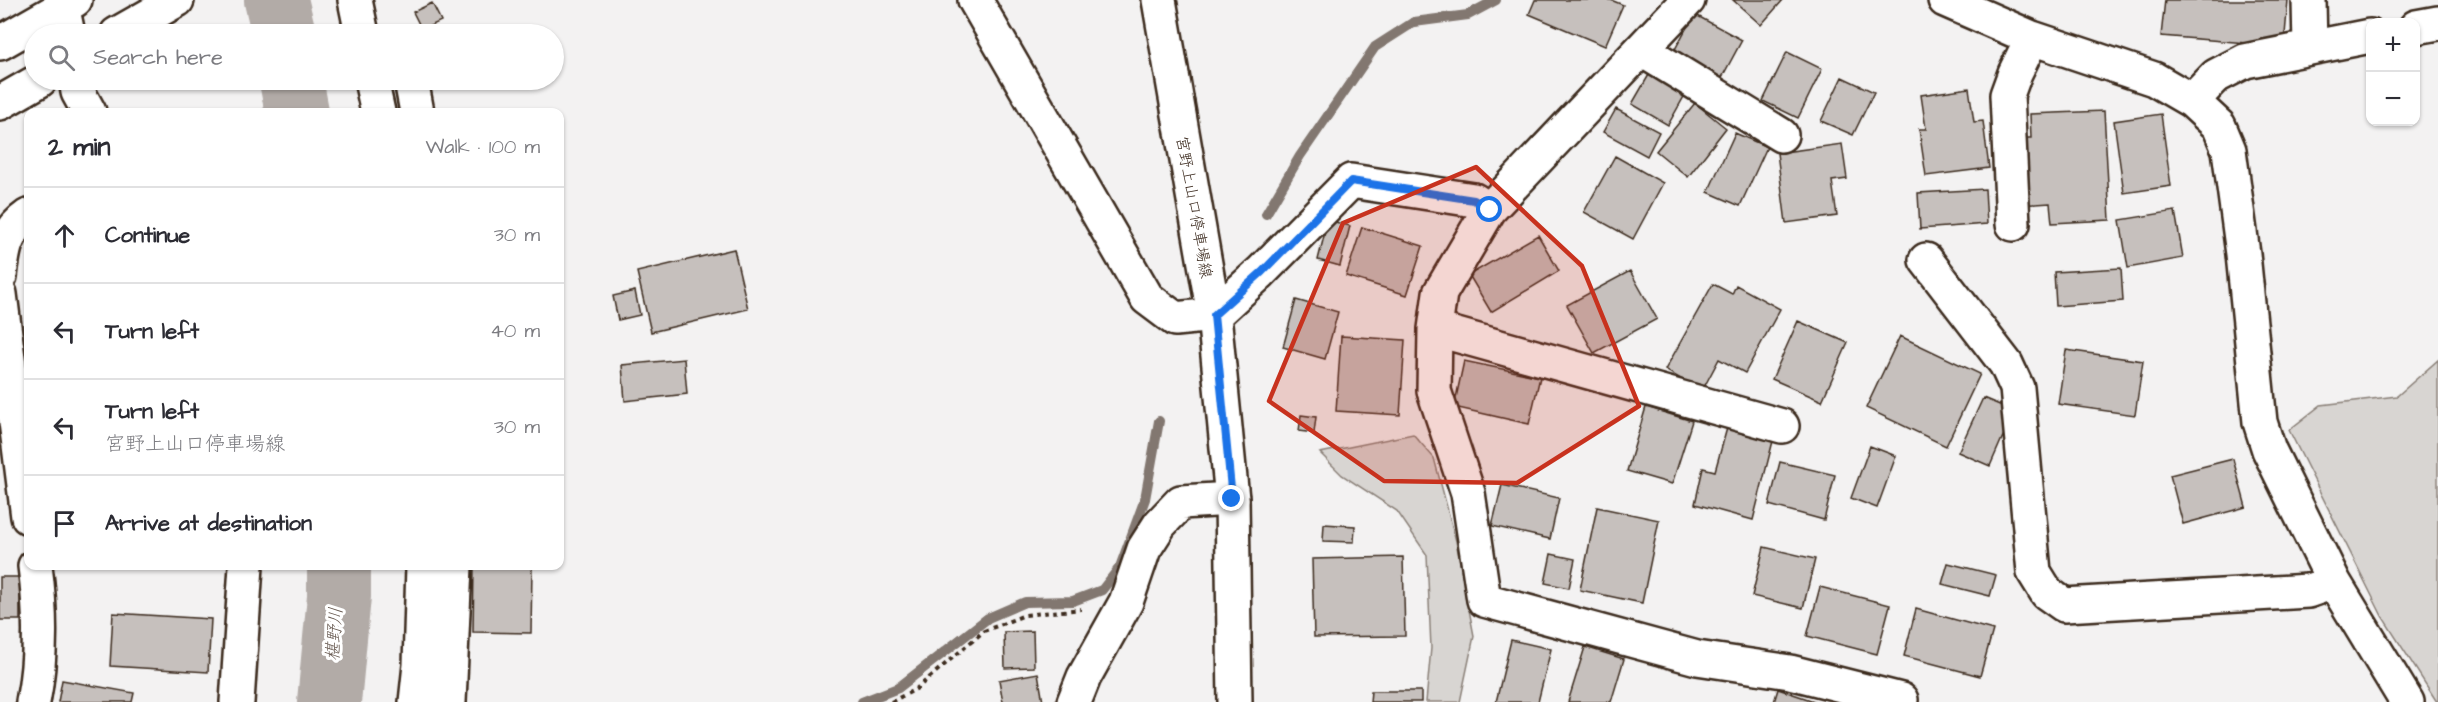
<!DOCTYPE html>
<meta charset="utf-8">
<style>
body{margin:0;font-family:"Architects Daughter","Klee One",sans-serif;background:#f2f2f3;color:#2b2b33}
.controls{position:absolute;right:18px;top:18px;display:grid;overflow:hidden;border-radius:12px;box-shadow:0 2px 4px #0004}
.controls button{width:54px;height:54px;display:grid;place-items:center;padding:0;border:0;border-bottom:2px solid #e1e1e2;background:#fff;color:#2b2b33;font:30px sans-serif}
.stop{position:absolute;width:18px;height:18px;margin:-14px;border:4px solid #1a73e8;border-radius:50%;background:#fff}
.stop.end{background:#1a73e8;border-color:#fff;box-shadow:0 2px 6px #0008}
.list{margin:0;padding:0;list-style:none}
h2{display:flex;justify-content:space-between;align-items:center;height:78px;margin:0;padding:0 24px;font-size:26px}
h2 small{font-size:20px;font-weight:400;color:#7c7c81}
.list li{display:grid;grid-template-columns:39px 1fr auto;gap:18px;align-items:center;box-sizing:border-box;height:96px;padding:0 24px;border-top:2px solid #e1e1e2}
.list b{display:block;font-size:22px;white-space:nowrap}
.list p{margin:0;font-size:20px;white-space:nowrap;color:#7c7c81}
.list em{font-size:20px;font-style:normal;color:#7c7c81}
.icon{flex:none;width:33px;height:33px;fill:none;stroke:currentColor;stroke-width:2;stroke-linecap:round;stroke-linejoin:round}
.map{position:relative;flex:none;width:2438px;height:702px;overflow:hidden}
.search{position:absolute;background:#fff;box-shadow:0 2px 4px #0004;left:24px;top:24px;width:540px;height:66px;display:flex;align-items:center;gap:15px;box-sizing:border-box;padding:0 21px;border-radius:33px;color:#7c7c81;font-size:22px}
.panel{position:absolute;background:#fff;box-shadow:0 2px 4px #0004;left:24px;top:108px;width:540px;height:462px;border-radius:12px}
.map>svg:first-child{display:block}
.green{fill:#d8d5d2;stroke:#8a8078;stroke-width:1.5}
.lines{fill:none;stroke-linecap:round;stroke-linejoin:round}
.stream{stroke:#827770;stroke-width:10}
.river{stroke:#b2aba7;stroke-width:64}
.building{fill:#c6c0bd;stroke:#3b2a1e;stroke-width:1.5}
.minor-casing{stroke:#3b2a1e;stroke-width:38}
.major-casing{stroke:#3b2a1e;stroke-width:38}
.highway-casing{stroke:#3b2a1e;stroke-width:38}
.path{stroke:#3b2a1e;stroke-width:4;stroke-dasharray:4.5 4.5;stroke-linecap:butt}
.minor{stroke:#fff;stroke-width:33}
.major{stroke:#fff;stroke-width:33}
.highway{stroke:#fff;stroke-width:33}
.route{stroke:#1a73e8;stroke-width:8}
.marked{fill:#c8321e;fill-opacity:0.2;stroke:#c8321e;stroke-width:4.5;stroke-linejoin:round}
.labels{text-anchor:middle;stroke-width:6;stroke-linejoin:round;paint-order:stroke}
.street-label{font-size:16px;fill:#3b2a1e;stroke:#fff}
.water-label{font-size:18px;font-style:italic;fill:#65574e;stroke:#fff}
</style>
<div class="map">
<svg width="2438" height="702" viewBox="0 0 2438 702">
<rect width="100%" height="100%" fill="#f3f2f2"/>
<filter id="ink" filterUnits="userSpaceOnUse"><feTurbulence type="fractalNoise" baseFrequency=".0167" numOctaves="2"/><feDisplacementMap in="SourceGraphic" scale="12" xChannelSelector="R" yChannelSelector="G"/><feConvolveMatrix kernelMatrix="1 2 1 2 8 2 1 2 1" color-interpolation-filters="sRGB"/></filter>
<g filter="url(#ink)">
<path class="green" d="M2438,360V702H2437L2382,616L2289,430L2321,405L2397,396Z
M1413,434L1434,458L1456,541L1474,636L1460,702H1426L1431,648L1427,555L1397,511L1342,475L1320,453Z"/>
<g class="lines">
<path class="stream" d="M1266,214L1300,156L1375,47L1414,22L1468,15L1496,0
M862,702L898,688L988,618L1025,602L1073,601L1102,590L1120,567L1145,499L1159,421"/>
<path class="river" d="M276,0L284,34
M291,80L297,112
M329,702L339,596V566"/>
</g>
<path class="building" d="M1535,0H1611L1623,5L1605,46L1529,14Z
M1733,0H1783L1761,25Z
M2165,0H2288L2284,46L2161,36Z
M432,3L441,21L422,30L413,12Z
M1694,14L1742,40L1720,81L1672,55Z
M1787,52L1822,69L1798,118L1763,101Z
M1650,73L1686,93L1668,125L1632,104Z
M1842,77L1874,92L1853,135L1821,121Z
M1969,88L1974,122L1983,121L1989,168L1926,176L1919,129H1926L1921,95Z
M1695,103L1726,128L1688,177L1656,151Z
M1616,109L1659,132L1647,156L1603,132Z
M2104,111L2110,220L2052,223L2050,203L2020,205L2017,138H2031L2030,114Z
M2161,114L2171,186L2124,193L2114,121Z
M1735,133L1767,147L1740,206L1708,192Z
M1842,144L1847,179L1832,181L1837,216L1786,223L1777,153Z
M1615,156L1663,183L1633,239L1584,212Z
M1985,189L1987,224L1920,229L1918,193Z
M2175,211L2183,258L2128,268L2120,220Z
M1328,220L1350,226L1340,266L1318,260Z
M1362,227L1423,246L1407,295L1346,276Z
M1538,235L1559,271L1491,312L1469,275Z
M734,249L748,309L651,332L637,272Z
M2121,268L2123,301L2056,306L2054,272Z
M1630,271L1657,319L1594,353L1567,305Z
M1713,284L1732,294L1736,285L1780,309L1745,373L1719,359L1702,391L1665,370Z
M635,291L640,315L618,320L613,296Z
M1296,300L1338,312L1325,359L1283,347Z
M1798,321L1848,343L1822,401L1772,379Z
M1341,336L1405,340L1400,415L1336,411Z
M1900,336L1980,374L1946,446L1866,408Z
M2066,350L2143,361L2135,415L2058,404Z
M684,359L687,394L625,401L622,365Z
M1464,361L1540,377L1529,424L1454,407Z
M1983,398L2014,411L1990,466L1958,452Z
M1646,407L1692,421L1672,484L1627,471Z
M1301,415L1316,417L1314,433L1299,431Z
M1727,428L1773,441L1753,520L1695,504L1703,468L1715,471Z
M1870,446L1896,456L1877,508L1851,498Z
M2233,459L2246,507L2183,524L2170,475Z
M1780,462L1835,475L1824,520L1769,505Z
M1502,485L1559,498L1550,539L1492,526Z
M1597,507L1659,520L1642,603L1580,590Z
M1324,524L1355,526L1354,542L1323,541Z
M1764,547L1815,559L1803,608L1752,596Z
M1551,554L1575,559L1569,588L1545,583Z
M1403,557L1405,636L1314,637L1312,559Z
M1948,563L1996,575L1990,596L1942,584Z
M474,566H532L531,633L473,632Z
M0,577H20V620H0Z
M1820,587L1890,605L1877,654L1807,636Z
M1916,609L1993,630L1980,676L1904,656Z
M113,613L211,619L208,672L110,666Z
M1033,631L1034,667L1005,668L1004,632Z
M1511,640L1551,649L1538,702H1496Z
M1585,647L1624,659L1611,702H1568Z
M1038,673L1043,702H1003L999,680Z
M62,680L134,693L132,702H58Z
M1778,689L1817,702H1774Z
M1371,691H1421V702H1370Z"/>
<g class="lines">
<g class="minor-casing">
<path id="minor" d="M61,0L68,34
M355,0L362,34
M975,0L1147,298L1175,319L1214,315L1261,272L1351,181L1474,200L1489,210
M1688,0L1489,210L1440,293L1435,329L1434,391L1468,493L1484,600L1697,658L1790,672L1901,700
M1945,0L2032,38L2154,79L2192,101L2219,126L2229,150L2243,254L2260,422L2269,450L2334,582L2407,702
M2309,0L2310,48
M2416,27L2438,23
M1642,50L1781,135
M76,80L78,92L89,112
M371,80L378,112
M411,80L417,112
M2192,101L2216,76L2245,61L2370,36
M2013,224L2007,95L2015,73L2032,38
M1926,260L2006,364L2017,388L2034,572L2047,593L2064,605L2308,591L2334,582
M0,276C3,250 5,232 28,216
M0,294L28,517
M1435,329L1782,426
M33,702C42,656 41,611 35,566
M237,702L246,566
M416,702L420,665L423,566
M449,702L455,566
M1074,702L1084,677L1126,602L1144,549L1160,524L1181,502L1232,499"/>
</g>
<g class="major-casing">
<path id="major" d="M1159,0L1214,315L1232,499L1235,702"/>
</g>
<g class="highway-casing">
<path id="highway" d="M117,34L177,0
M0,43L75,0
M0,103L40,80"/>
</g>
<path class="path" d="M891,702L916,689L984,631L1025,615L1081,609"/>
<use href="#minor" class="minor"/>
<use href="#major" class="major"/>
<use href="#highway" class="highway"/>
</g>
</g>
<g class="lines" filter="url(#ink)">
<path class="route" d="M1232,499L1214,315L1262,272L1351,181L1474,200L1490,210"/>
</g>
<path class="marked" d="M1476,167L1582,266L1639,406L1517,483L1384,481L1269,401L1343,223Z"/>
<g class="labels">
<g class="street-label">
<text transform="translate(1195 207) rotate(80)" y="6">宮野上山口停車場線</text>
</g>
<g class="water-label">
<text transform="translate(334 634) rotate(-86)" y="6">椹野川</text>
</g>
</g>
</svg>
<div class="controls">
<button>+</button>
<button>−</button>
</div>
<div class="stop" style="left:1490px;top:210px"></div>
<div class="stop end" style="left:1232px;top:499px"></div>
<div class="search"><svg class="icon" aria-label="search" viewBox="0 0 24 24"><circle cx="10" cy="10" r="6"/><path d="M15 15l6 6"/></svg>Search here</div>
<section class="panel">
<h2>2 min<small>Walk · 100 m</small></h2>
<ul class="list">
<li><svg class="icon" aria-label="ahead" viewBox="0 0 24 24"><path d="M12 20V5M6 11l6-6 6 6"/></svg><div><b>Continue</b></div><em>30 m</em></li>
<li><svg class="icon" aria-label="left" viewBox="0 0 24 24"><path d="M17 20v-9H6M10 6l-5 5 5 5"/></svg><div><b>Turn left</b></div><em>40 m</em></li>
<li><svg class="icon" aria-label="left" viewBox="0 0 24 24"><path d="M17 20v-9H6M10 6l-5 5 5 5"/></svg><div><b>Turn left</b><p>宮野上山口停車場線</p></div><em>30 m</em></li>
<li><svg class="icon" aria-label="arrive" viewBox="0 0 24 24"><path d="M6 21V4h12l-3 4 3 4H6"/></svg><div><b>Arrive at destination</b></div></li>
</ul>
</section>
</div>
